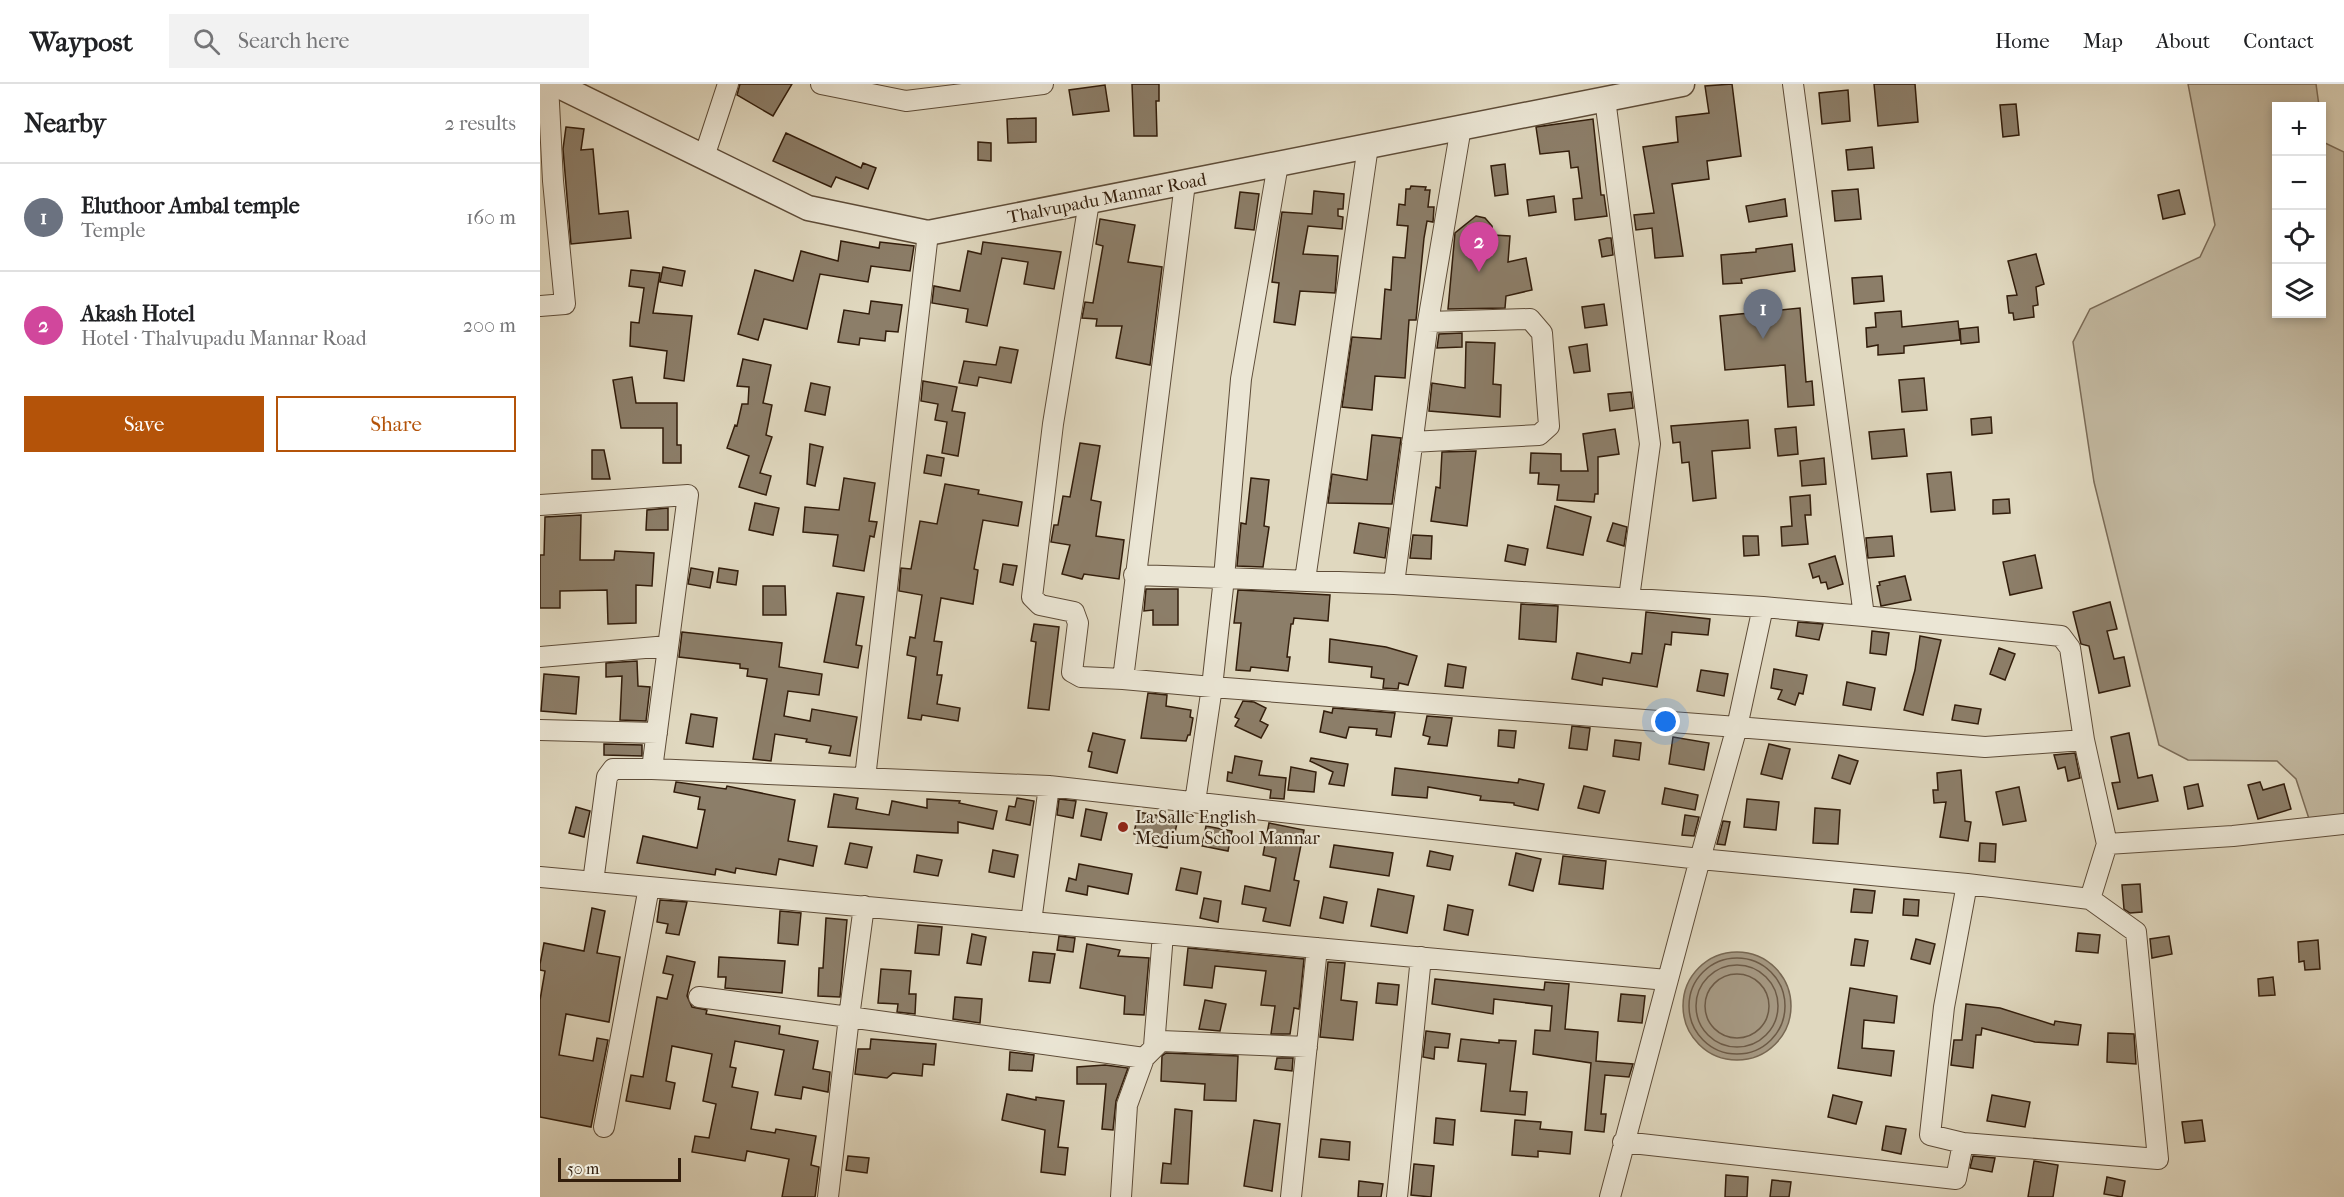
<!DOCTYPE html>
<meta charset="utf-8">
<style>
body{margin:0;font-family:"IM FELL French Canon",serif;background:#f2f2f2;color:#202124}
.controls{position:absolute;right:18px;top:18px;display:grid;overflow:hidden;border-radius:0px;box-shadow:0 3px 9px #0003}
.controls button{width:54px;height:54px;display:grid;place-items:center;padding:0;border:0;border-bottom:2px solid #e0e0e0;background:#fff;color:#202124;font:30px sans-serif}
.scale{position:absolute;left:18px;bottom:15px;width:123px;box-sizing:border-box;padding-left:6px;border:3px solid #321d0b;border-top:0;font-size:16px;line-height:21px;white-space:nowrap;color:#321d0b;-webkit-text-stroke:4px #ebe6d5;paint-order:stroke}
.you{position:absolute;left:1126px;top:638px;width:21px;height:21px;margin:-15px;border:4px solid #fff;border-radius:50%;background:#1a73e8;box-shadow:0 0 0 9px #1a73e833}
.badge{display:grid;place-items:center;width:39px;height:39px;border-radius:50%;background:#b45309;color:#fff;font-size:20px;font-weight:700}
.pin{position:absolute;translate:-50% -50px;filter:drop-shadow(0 2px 3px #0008)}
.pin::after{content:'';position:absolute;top:32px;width:21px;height:18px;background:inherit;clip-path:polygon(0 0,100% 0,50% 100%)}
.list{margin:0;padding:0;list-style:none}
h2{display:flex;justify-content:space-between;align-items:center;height:78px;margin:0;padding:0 24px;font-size:26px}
h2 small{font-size:20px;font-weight:400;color:#757577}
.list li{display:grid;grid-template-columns:39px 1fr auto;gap:18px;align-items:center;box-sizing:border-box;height:108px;padding:0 24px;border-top:2px solid #e0e0e0}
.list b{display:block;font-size:22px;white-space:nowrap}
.list p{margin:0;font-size:20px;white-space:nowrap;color:#757577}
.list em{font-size:20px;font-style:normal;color:#757577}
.actions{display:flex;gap:12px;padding:18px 24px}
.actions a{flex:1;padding:14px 0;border:2px solid #b45309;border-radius:0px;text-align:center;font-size:21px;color:#b45309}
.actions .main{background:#b45309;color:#fff}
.icon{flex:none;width:33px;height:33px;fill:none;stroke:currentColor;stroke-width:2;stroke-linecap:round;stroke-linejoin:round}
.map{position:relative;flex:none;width:1804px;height:1113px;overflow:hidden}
header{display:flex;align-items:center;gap:36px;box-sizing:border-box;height:84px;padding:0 30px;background:#fff;border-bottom:2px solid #e0e0e0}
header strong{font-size:28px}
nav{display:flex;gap:33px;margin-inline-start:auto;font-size:21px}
.search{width:420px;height:54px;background:#f2f2f2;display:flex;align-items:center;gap:15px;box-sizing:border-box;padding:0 21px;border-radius:0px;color:#757577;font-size:22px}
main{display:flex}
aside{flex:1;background:#fff}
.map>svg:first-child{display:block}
.green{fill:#c2b8a0;stroke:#7a6a56;stroke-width:1.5}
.water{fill:#a59882;stroke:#776752;stroke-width:1.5}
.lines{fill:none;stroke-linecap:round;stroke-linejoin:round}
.shore{stroke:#6c5a46;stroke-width:1.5}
.building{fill:#8c7e69;stroke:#321d0b;stroke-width:1.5}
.minor-casing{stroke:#5e4c38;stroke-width:22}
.tertiary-casing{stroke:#5e4c38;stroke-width:27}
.minor{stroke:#ebe6d5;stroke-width:20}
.tertiary{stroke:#ebe6d5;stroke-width:24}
.poi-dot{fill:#8f2418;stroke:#ebe6d5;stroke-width:2}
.labels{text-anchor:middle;stroke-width:4.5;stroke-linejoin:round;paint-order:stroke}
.street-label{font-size:18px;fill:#321d0b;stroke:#ebe6d5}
.poi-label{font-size:18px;fill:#321d0b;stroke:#ebe6d5;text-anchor:start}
</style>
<header>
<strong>Waypost</strong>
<div class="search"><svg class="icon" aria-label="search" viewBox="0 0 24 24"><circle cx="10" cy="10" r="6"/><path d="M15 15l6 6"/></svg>Search here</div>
<nav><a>Home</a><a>Map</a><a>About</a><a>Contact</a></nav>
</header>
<main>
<aside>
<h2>Nearby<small>2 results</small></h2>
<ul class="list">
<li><span class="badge" style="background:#6b7280">1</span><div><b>Eluthoor Ambal temple</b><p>Temple</p></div><em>160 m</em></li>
<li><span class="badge" style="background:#d1479c">2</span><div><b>Akash Hotel</b><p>Hotel · Thalvupadu Mannar Road</p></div><em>200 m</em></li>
</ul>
<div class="actions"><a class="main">Save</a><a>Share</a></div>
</aside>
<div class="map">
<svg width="1804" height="1113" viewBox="0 0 1804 1113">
<rect width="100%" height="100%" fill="#e0d8bf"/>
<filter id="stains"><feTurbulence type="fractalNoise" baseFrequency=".00333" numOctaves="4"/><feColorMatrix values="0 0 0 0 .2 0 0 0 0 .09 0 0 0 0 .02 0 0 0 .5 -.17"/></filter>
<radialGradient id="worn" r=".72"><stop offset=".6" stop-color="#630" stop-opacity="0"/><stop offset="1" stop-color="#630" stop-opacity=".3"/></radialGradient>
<path class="green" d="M1648,0H1776L1779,22H1736V230H1782V40L1785,59L1804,68V740L1772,744L1756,695L1737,677L1648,676L1619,661L1554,398L1533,258L1550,225L1660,173L1675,141Z"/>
<path class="water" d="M1143 922a54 54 0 1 1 108 0a54 54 0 1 1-108 0Z"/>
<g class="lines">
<path class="shore" d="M1149 922a48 48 0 1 1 96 0a48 48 0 1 1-96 0Z
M1156 922a41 41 0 1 1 82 0a41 41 0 1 1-82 0Z
M1165 922a32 32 0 1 1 64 0a32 32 0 1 1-64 0Z"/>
</g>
<path class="building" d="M200,0H252L233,32L197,11Z
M592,0H619V17H616L617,52H594Z
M1192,0L1201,72L1167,77L1169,95L1132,100L1143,172L1115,174L1112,144L1096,146L1094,131L1114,129L1103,63L1138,58L1136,33L1169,29L1165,2Z
M1334,0H1375L1378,38L1338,42Z
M565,1L569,27L533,31L529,6Z
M1308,6L1310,37L1282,40L1279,9Z
M1476,20L1479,51L1463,53L1460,21Z
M496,34V58L468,59L467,35Z
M1053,35L1061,111H1064L1067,132L1035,136L1033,115L1042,114L1038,83L1031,84L1029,67L1000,70L996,43Z
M26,43L44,45L41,66L53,65L59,130L88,127L91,154L31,160L23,65Z
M246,49L321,84L323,79L336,84L328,105L296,93L291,103L233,77Z
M438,58L451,59V77L438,76Z
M1332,63L1334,84L1308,86L1306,66Z
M965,80L968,110L955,112L951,82Z
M871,102L886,103L885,106H890L888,123H894L893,138L887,137L884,154L876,236H869L865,294L835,292L832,326L802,323L812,253L841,255L845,205L851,206L853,173L865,174L868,142L857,141L859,120L865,121L866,105H870Z
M1318,105L1321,135L1295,137L1292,107Z
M1639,106L1645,130L1623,135L1618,111Z
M774,107L804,110L803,125H798V132L803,133L802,145L768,142L763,170L798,172L795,209L760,207L755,241L734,238L739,199L732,198L742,128L772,130Z
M700,108L719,110L714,146L695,144Z
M1014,112L1016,128L989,132L987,116Z
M1245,115L1247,132L1209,138L1206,122Z
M936,132L945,134L952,142L953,151L970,152L968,178L986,174L992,206L966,212L965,224L908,225L915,149Z
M560,135L595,141L588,178L622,183L610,281L576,274L582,242H556L557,235L542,234L545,218L553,219L563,162L556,160Z
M1067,154H1071L1073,171L1062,173L1059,156Z
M301,157L339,164L340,158L374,162L370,187L331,182L328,198L280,190L267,245L224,235L218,256L198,250L215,186L253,197L261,167L298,177Z
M443,158L521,168L514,205L484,200L488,178L462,174L447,242L426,238L428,225L392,219L394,202L420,207L428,167L441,170Z
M1252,160L1255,187L1201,195L1202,199L1183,200L1181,171L1216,168V165Z
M1496,170L1504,200L1496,203L1498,221L1493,222L1494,233L1474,236L1473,229H1469L1467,212L1477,211L1468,177Z
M123,183L145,187L142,202L120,198Z
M91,186L120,189L113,229L152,232L144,297L124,294L127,267L90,262L91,238L99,239L104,204L89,202Z
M1342,192L1344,217L1314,220L1312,194Z
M331,217L362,221L358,248L346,247L345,257L320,254L319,261L298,258L304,226L329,230Z
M1064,220L1067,241L1045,244L1042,223Z
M1260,224L1266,298L1272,297L1274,321L1248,323L1245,281L1185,286L1180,232Z
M1361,227L1362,243L1418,237L1420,256L1364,262V269L1338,271V261L1327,263L1326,244L1336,243L1335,229Z
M1438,243L1439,258L1421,260L1420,245Z
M922,249V263L897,264L899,250Z
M926,258L955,259L953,300L961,301L960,333L889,327L892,299L925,304Z
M1047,260L1050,287L1034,289L1029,263Z
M460,263L478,266L471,299L439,293L437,302L419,299L424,277L456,281Z
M203,275L231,281L223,319L232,321L226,351L232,353L220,389L231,392L226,411L199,403L209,372L187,364L195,341L197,342L202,320H208L209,303L197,302Z
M92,293L96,319H137V361H141V379H123V344H81L73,296Z
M1384,294L1387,326L1362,328L1359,296Z
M383,297L417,303L412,327L425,329L418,372L402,369L407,338L395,336L398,320L381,317Z
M271,299L290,303L285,331L265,327Z
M1091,308L1093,324L1070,327L1068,310Z
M1451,333L1452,349L1432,351L1431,335Z
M1208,336L1210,364L1172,367L1176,414L1153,417L1149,378L1142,379L1140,358L1133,359L1131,342Z
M1256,343L1258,370L1238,372L1235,345Z
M1075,345L1079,370L1058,373V410H1055L1054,418L1017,416L1019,401L998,400L999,389H990L991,369L1021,370V387H1048L1043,350Z
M1364,345L1367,372L1332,375L1329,348Z
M832,351L861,354L852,420L788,419L792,390L827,396Z
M540,359L560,362L551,416L561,418L556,452L584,456L579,495L544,490L542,495L522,490L530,461L511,458L514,441H518L523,412L530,413Z
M270,360L283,363L275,402L267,400Z
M52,366H64L70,395H52Z
M936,367L927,442L891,437L896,403L900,404L902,368Z
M387,371L404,374L401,392L384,389Z
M1284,374L1286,400L1262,402L1260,377Z
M1411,388L1415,426L1391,428L1387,390Z
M304,394L335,399L329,437L337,438L334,453L330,452L324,487L293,482L298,451L263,448L265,423L299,426Z
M711,394L729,396L724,442L729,443L723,483L697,482L701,439L706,440Z
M405,400L439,406L438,410L482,418L478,442L443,436L434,485L438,486L433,520L401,514L394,557L402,558L397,591H402L397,620L420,624L418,637L382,631L381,636L368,634L376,573L367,571L370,553L375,554L382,511L359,507L361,484L371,485L380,437L397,440Z
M1270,411L1271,431H1265L1268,460L1242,462L1241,443L1252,442L1250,413Z
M1469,415L1470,429L1453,430V416Z
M215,419L239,424L233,451L209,446Z
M1015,422L1051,433L1043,471L1007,464Z
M128,424V446H106L107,426Z
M41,431L40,476H74L75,467L114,469L112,502L96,501V539L68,540L67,506L20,507V524H0V471H4L5,433Z
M819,439L849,444L845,474L814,469Z
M1073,439L1087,443L1084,462L1067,457Z
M873,451L892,452L891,475L870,474Z
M1203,452H1218L1219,471L1204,472Z
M1352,452L1354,472L1328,474L1326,454Z
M968,461L988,465L985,481L965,477Z
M1495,471L1502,504L1470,511L1463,478Z
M1295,472L1303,500L1288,505L1286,498L1281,499L1279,492L1273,494L1269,480Z
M463,480L477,482L473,501L460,498Z
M151,484L173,488L170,504L148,500Z
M179,484L198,487L196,501L177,498Z
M1365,492L1371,516L1341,522L1337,502L1340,501L1339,498Z
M223,502H245L246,531H223Z
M606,505H638V541H613V526L604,527Z
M698,506L790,511L788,537L754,534L753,540H751L747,573H750L748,587L711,583L710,587L696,586L701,539H694Z
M297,509L324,513L316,561L322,562L318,584L284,578Z
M1570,518L1577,545L1567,547L1574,575L1584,573L1590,602L1559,609L1549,562L1541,560L1533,528Z
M981,520L1018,522L1016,558L979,555Z
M1106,528L1170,535L1168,551L1132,548L1131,561L1125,560L1117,603L1063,594L1062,601L1032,595L1037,569L1090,579L1092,569L1102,570Z
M1258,538L1283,540L1279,556L1256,552Z
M494,540L519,543L509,626L488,624L496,558L491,557Z
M1332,547L1349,549L1346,571L1330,569Z
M142,548L242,559L239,583L282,590L279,611L248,607L244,632L270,637L272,625L317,633L310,672L289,669L291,662L266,658L267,655L235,650L231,677L213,675L227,595L207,592L208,585L200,584V580L139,573Z
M1380,552L1401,556L1383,631L1364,626L1375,586Z
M790,555L846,563L877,572L868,601L859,599L858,605L843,604L844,595L831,593L832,583L789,578Z
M1459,564L1475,570L1465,596L1450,590Z
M97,577L98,602L110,603L106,637L80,636L82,592L66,593V579Z
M908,580L926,583L923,604L905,602Z
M1234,585L1267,591L1263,610L1259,609L1255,621L1238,615L1242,606L1231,604Z
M1161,586L1188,590L1184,612L1157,607Z
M4,590L39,593L36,630L1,627Z
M1307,598L1335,604L1331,626L1303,621Z
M608,609L627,611L626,622L651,626L650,633L653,634L650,651H648L646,657L601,654Z
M703,617L714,618L726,624L720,637L728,641L721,654L695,642L699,635L695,633Z
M1415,621L1441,625L1438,640L1412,636Z
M793,624L855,629L851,653L836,651L837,645L809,643L806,654L780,648L784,627L792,629Z
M151,630L177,634L173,663L146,659Z
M887,632L912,634L907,662L888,660L890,653L883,651Z
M1032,642L1050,644L1047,666L1029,664Z
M959,646L976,647L974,664L958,662Z
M553,649L585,656L577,689L549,683L552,668L548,667Z
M1589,649L1598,694L1612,691L1618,717L1578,725L1572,699L1580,698L1571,653Z
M1133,653L1169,659L1164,686L1129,680Z
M1075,656L1101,659L1099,676L1073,672Z
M64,660L102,661V672L64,671Z
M1229,660L1250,665L1242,695L1221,690Z
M1535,669L1540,694L1528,697L1525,683L1518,685L1514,671Z
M1299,671L1318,677L1310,700L1292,694Z
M695,672L722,677L719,691L746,694L744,715L730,714L731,706L687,697L688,688L692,689Z
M771,674L808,680L804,702L789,700L793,688L770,677Z
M751,683L776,688L774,708L748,706Z
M855,684L978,699L979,695L1004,700L998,726L974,721V719L940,716L941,712L888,703L887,714L852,711Z
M1421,686L1425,737L1431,738L1428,757L1400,753L1406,718L1394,719L1393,706H1398L1397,689Z
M136,698L186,705L187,702L255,716L248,757L277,762L273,782L239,775L236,791L196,784L195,789L176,785L175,791L97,779L103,752L157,764L165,726L158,725L160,713L134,708Z
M1720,698L1723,706L1744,700L1751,725L1718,735L1708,701Z
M1658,700L1663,722L1648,725L1644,703Z
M1044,702L1065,707L1059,729L1038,724Z
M1479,703L1486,737L1463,741L1456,708Z
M1125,704L1158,711L1155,726L1122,720Z
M294,710L318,714L316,725L349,731L352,717L387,724V715L420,717L419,719L457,727L453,745L418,738V749L288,743Z
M477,714L494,717L490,741L466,736L469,722L475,723Z
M519,715L536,717L533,734L517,731Z
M1207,715L1239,718L1236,746L1204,743Z
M36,723L50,727L44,753L29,749Z
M1275,724L1300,726L1298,760L1273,759Z
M546,725L567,729L561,756L541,752Z
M598,728L638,735L633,757L629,756L627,764L604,760L605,752L594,750Z
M1145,731L1159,733L1154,752L1142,751Z
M1183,737L1190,738L1185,761L1177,760Z
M729,739L764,746L754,796L759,797L750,842L723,837L726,824L702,820L705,802L730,807L736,774L723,771Z
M666,742L692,747L688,767L662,762Z
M310,759L332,763L327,784L305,780Z
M1440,759L1456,760L1455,778L1439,777Z
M794,761L853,769L849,792L790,783Z
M453,766L478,771L474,793L449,788Z
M890,767L913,772L910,786L887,782Z
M976,769L1001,775L993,807L969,801Z
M377,771L402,776L398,792L374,788Z
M1023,772L1066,777L1063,805L1019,800Z
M539,780L592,790L588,810L548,802L547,811L526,807L529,794L536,796Z
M641,784L661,788L657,810L636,806Z
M1600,800L1602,828L1590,829L1584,825L1582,801Z
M838,805L874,812L867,849L831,842Z
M1314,805L1335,807L1332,829L1311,828Z
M784,813L807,818L803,839L780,834Z
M664,814L681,817L678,838L660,834Z
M1364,815L1379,816L1378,832L1363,831Z
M120,816L147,818L139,851L126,849L128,840L117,838Z
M908,821L933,826L928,851L904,846Z
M52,824L65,827L57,869L80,873L69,938L26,930L19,971L53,977L57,954L68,956L51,1043L0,1033V916L5,887L0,886V880L4,859L44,867Z
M240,827L261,829L258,861L238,859Z
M286,834L307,836L300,913L278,912L279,884H283Z
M378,841L402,843L399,871L375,869Z
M1538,849L1560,851L1558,869L1536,867Z
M432,850L446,853L441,881L427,879Z
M519,852L535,854L533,868L517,866Z
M1629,852L1632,870L1612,874L1610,855Z
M1315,855L1328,857L1324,882L1311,881Z
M1376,855L1395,860L1390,880L1371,875Z
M1778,856L1780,885L1765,886L1764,877L1759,878L1758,858Z
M547,860L580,866L578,872L609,874L604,931L584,930L585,912L540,904Z
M648,864L764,875L759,925L754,924L750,950H731L735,922L721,921L726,887L675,882L672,904L644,901Z
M493,868L515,870L510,899L489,897Z
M127,872L155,878L147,912L152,923L167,926L166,930L240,942L239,950L278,957L273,985L290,988L288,1008L263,1003L261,1015L235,1011L244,966L195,957L190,983L196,984L192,1003L218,1008L211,1045L235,1049L236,1045L276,1052L271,1081L279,1083L275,1113H242L249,1075L207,1067L205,1077L152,1068L155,1052L169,1054L176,1020L163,1017L172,970L132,962L126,997L135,999L130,1025L86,1017L91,991L103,993L117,913L127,915L133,891L123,889Z
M179,873L245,877L242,909L185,904L186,893H178Z
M788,878L805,879L801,916L817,918L813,956L780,953Z
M341,885L371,887L369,910H376L375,930L357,928L358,920L338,919Z
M1733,893L1735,911L1719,912L1718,895Z
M895,895L1004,906L1005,898L1029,900L1025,945L1058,948L1056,977L1093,980L1089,993L1065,991L1061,1030H1066L1064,1048L1045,1046L1051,979L993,970L995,946L1010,947L1012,922L954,915L953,930L892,920Z
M838,899L859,901L857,921L836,919Z
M1310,904L1357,912L1354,939L1324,936L1322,964L1354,967L1351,992L1298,984Z
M1081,910L1105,912L1102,939L1078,937Z
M415,913L442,915L440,939L413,935Z
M665,916L686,920L680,947L659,945Z
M1426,920L1460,924L1514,941L1515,937L1541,941L1538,961L1495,958L1442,944L1441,951H1436L1433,984L1411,981L1414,956H1422Z
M886,947L910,950L908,964L895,963L894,975L883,973Z
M1568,949L1594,950L1596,980L1567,978Z
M331,955L396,960L394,981L383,980L382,992L353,989L347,994L315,990L318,965H330Z
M921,955L959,959V956L976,957L970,1007L987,1008L985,1031L941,1027L946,980L918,977Z
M470,968L494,971L492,987L469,986Z
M626,969L698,972L696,1017L664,1016L665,1000L621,997L622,972Z
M737,974H753L752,987L735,985Z
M565,981L588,984L576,1017L573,1046L562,1045L566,1000H537V983Z
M467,1010L496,1016V1013L524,1017L518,1063L528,1064L525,1091L501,1088L505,1046L462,1036Z
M1293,1011L1322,1018L1316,1040L1288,1033Z
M1452,1011L1490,1018L1485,1043L1447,1037Z
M635,1025L652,1027L648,1100L621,1099L623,1079L631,1080Z
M896,1034L915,1036L913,1061L894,1059Z
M714,1036L740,1040L732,1107L704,1102Z
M975,1036L1001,1038L1000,1045L1032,1048L1030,1070L998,1067V1073L972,1071Z
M1662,1036L1665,1057L1645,1059L1642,1038Z
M1346,1042L1366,1045L1361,1070L1342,1066Z
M781,1055L810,1058L809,1076L779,1073Z
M308,1072L329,1074L327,1089L306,1086Z
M1433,1072L1455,1074L1452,1088L1430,1084Z
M1494,1077L1518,1081L1513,1113H1488Z
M874,1080L894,1082L891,1113L871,1111Z
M1186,1091L1208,1093L1207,1113H1185Z
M1567,1093L1585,1097L1582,1113L1564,1110Z
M1232,1096L1251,1098L1249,1113H1230Z
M819,1097L843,1100L841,1113H818Z"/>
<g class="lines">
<g class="minor-casing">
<path id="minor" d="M281,0L366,17L503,0
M1065,15L1110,360L1089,514
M164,73L188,0
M549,118L513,340L492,513L500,521L534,528L538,539L532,588L541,593L583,595L645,99
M0,222L25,220L13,97L8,0
M872,358L999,351L1009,342L1002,249L990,235L888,238
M0,421L148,411L112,685H73L67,693L53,798
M594,491L684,494L701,295L738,80
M765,496L828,62
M854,500L888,238L921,43
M1223,523L1324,532L1253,0
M1324,532L1521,552L1530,564L1544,656
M0,573L128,562
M583,595L672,603L655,718
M0,646L117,649
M112,685L509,702L1160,775L1070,1113
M325,694L388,149
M0,793L1127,896
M1550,815L1567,760L1693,752L1804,740
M324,822L309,933L604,974L621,957L767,963
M491,838L509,702
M159,913L309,933L288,1113
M614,962L623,850
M64,1043L109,803
M1083,1058L1416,1095L1423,1059L1390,1051L1404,923L1427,800L1160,775L1197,643L672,603L684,494L854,500L1223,523L1197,643L1445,663L1544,656L1567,760
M1423,1059L1618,1075L1596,848L1550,815L1427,800
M581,1113L587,1021L604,974
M751,1113L777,864
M857,1113L881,873"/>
</g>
<g class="tertiary-casing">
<path id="tertiary" d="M15,0L268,124L388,149L1142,0"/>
</g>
<use href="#minor" class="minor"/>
<use href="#tertiary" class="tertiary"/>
</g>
<circle class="poi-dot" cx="583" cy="743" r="6"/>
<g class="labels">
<g class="street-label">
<text transform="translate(567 114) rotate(-11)" y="6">Thalvupadu Mannar Road</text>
</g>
<g class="poi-label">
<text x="595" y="739">La Salle English<tspan x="595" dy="21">Medium School Mannar</tspan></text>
</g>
</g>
<rect width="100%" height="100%" filter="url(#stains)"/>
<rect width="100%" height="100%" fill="url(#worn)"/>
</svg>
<div class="controls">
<button>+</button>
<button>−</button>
<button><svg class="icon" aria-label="locate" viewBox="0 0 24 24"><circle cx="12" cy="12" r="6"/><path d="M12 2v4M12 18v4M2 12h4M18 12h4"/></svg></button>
<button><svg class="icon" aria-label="layers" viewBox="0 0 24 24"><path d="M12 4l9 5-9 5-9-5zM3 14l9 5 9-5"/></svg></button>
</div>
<div class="scale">50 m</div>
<div class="you"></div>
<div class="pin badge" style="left:1223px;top:255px;background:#6b7280">1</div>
<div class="pin badge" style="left:939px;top:188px;background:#d1479c">2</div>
</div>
</main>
